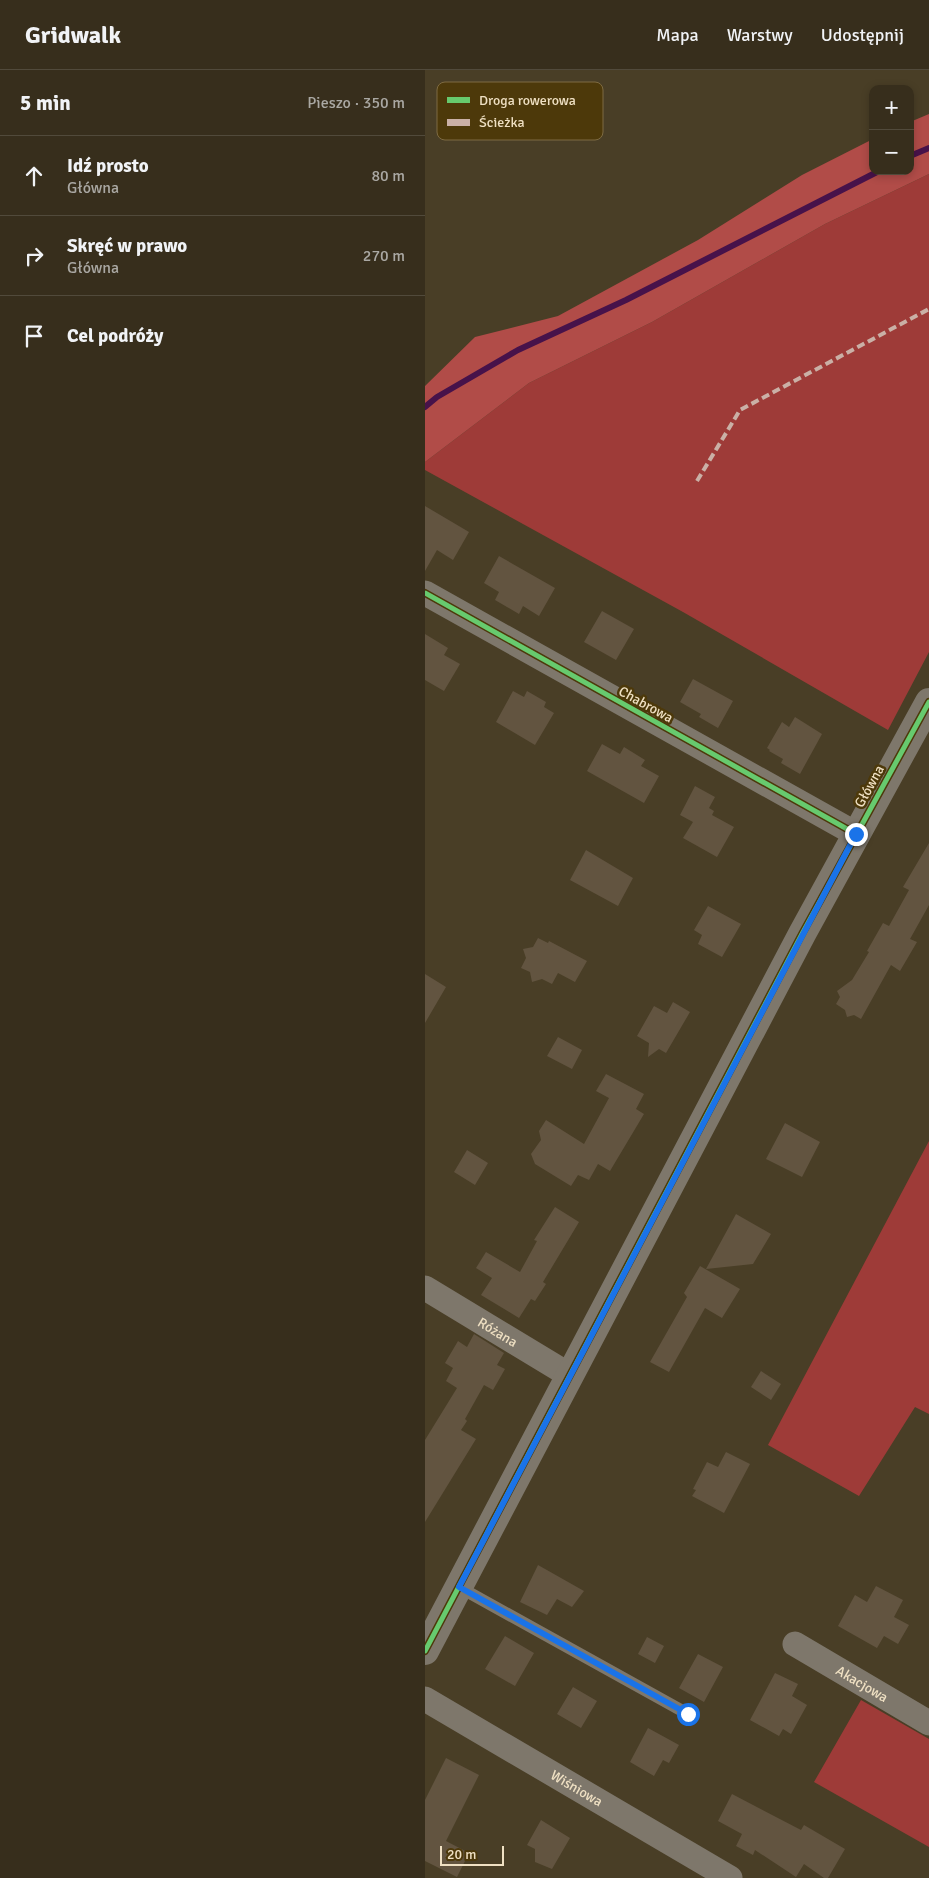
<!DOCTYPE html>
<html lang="pl">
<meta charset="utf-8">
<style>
body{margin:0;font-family:Signika,sans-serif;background:#3e3625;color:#f1f3f6}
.controls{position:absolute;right:15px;top:15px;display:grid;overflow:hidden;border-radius:10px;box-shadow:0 2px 8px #0003}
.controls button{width:45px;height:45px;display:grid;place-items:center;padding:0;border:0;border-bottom:1px solid #514a3b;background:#372e1c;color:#f1f3f6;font:25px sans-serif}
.scale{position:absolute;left:15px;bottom:12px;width:64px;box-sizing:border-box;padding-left:5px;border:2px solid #efe0c3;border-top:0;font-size:14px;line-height:18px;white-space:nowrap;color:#efe0c3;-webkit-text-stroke:4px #4d390a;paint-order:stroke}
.stop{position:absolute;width:15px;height:15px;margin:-11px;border:4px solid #1a73e8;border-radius:50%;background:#fff}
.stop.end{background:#1a73e8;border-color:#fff;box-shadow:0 1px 5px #0008}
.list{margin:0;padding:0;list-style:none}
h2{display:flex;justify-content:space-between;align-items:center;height:65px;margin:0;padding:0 20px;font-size:21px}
h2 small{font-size:16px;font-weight:400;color:#aaa8a3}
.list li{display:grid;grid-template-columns:32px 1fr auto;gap:15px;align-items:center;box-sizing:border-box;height:80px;padding:0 20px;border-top:1px solid #514a3b}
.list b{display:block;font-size:19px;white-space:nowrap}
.list p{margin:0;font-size:16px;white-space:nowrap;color:#aaa8a3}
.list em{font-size:16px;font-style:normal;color:#aaa8a3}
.icon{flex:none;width:28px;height:28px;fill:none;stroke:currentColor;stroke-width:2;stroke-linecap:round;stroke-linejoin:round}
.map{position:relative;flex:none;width:504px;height:1808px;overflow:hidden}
header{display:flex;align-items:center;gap:30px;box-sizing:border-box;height:70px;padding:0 25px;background:#372e1c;border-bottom:1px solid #514a3b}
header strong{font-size:24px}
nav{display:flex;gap:28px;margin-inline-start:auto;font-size:18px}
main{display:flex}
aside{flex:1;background:#372e1c}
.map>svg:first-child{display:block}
.green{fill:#9e3b38}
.forest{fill:#b14c48}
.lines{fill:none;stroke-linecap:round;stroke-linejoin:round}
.stream{stroke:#47124a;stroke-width:6}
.building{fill:#625440}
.service{stroke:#7e776b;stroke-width:12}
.minor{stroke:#7e776b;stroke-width:25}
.tertiary{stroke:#7e776b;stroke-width:28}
.quiet{stroke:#cab0a6;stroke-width:4;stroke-dasharray:8 4;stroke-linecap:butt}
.cycleway-casing{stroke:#4d390a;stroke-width:8}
.cycleway{stroke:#67ca6e;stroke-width:5}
.route{stroke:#1a73e8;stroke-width:6}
.labels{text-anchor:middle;stroke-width:5;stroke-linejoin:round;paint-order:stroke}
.street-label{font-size:14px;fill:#efe0c3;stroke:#4d390a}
.key{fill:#4d390a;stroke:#7e6b42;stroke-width:1}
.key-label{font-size:14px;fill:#efe0c3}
</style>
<header>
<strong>Gridwalk</strong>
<nav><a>Mapa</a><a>Warstwy</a><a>Udostępnij</a></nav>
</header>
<main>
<aside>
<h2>5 min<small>Pieszo · 350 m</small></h2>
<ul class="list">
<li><svg class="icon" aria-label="ahead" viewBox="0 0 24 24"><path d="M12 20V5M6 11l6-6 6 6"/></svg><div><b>Idź prosto</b><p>Główna</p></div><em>80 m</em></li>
<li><svg class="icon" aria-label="right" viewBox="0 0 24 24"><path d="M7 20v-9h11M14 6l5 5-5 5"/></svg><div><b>Skręć w prawo</b><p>Główna</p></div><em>270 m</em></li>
<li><svg class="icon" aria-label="arrive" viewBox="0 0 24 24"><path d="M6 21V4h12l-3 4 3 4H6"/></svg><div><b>Cel podróży</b></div></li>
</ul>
</aside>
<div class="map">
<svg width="504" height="1808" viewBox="0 0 504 1808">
<rect width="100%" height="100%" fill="#493e26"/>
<path class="green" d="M504,104V582L463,660L258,542L0,400V392L104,313L227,252L400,154Z
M504,1071V1344L490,1337L434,1426L343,1375Z
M436,1630L504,1669V1777L389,1712Z"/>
<path class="forest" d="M504,44V104L400,154L227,252L104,313L0,392V316L50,267L133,246L273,170L377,105L448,69V101H485V52Z"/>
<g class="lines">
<path class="stream" d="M485,86L504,78
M0,337L12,327L93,280L201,230L454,101"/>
</g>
<path class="building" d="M0,436L44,462L28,490L12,480L0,501Z
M74,486L130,518L114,546L98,536L94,544L70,530L74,522L59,513Z
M177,541L209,559L191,590L159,572Z
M0,564L23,578L19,585L35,594L19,621L0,610Z
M268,609L308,631L293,658L274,647L276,644L255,632Z
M88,621L99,627L102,621L121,632L119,637L129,643L110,675L71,652Z
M370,647L397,664L375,704L356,693L358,689L344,681L345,680L342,678L357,652L364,657Z
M177,674L195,684L199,677L220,690L216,696L234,706L219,733L162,701Z
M270,716L290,727L284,738L289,741L287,745L309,757L292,787L258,768L268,752L255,745Z
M504,773V835L485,869L492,872L475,901L466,895L436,949L429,945L422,947L420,940L411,934L415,927L412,921L427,910L444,882L442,881L458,853L464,856L484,820L478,817Z
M161,780L208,808L193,836L145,810Z
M283,836L316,854L297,887L273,874L277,865L269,860Z
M113,868L123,873L124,871L162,891L150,912L133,903L127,914L117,909L107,912L105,902L96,898L101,888L98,879L108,877Z
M0,904L21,917L0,953Z
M248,932L265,942L241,983L234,979L223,987L224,973L212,966L229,936L242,943Z
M133,967L157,980L147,999L122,986Z
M181,1004L219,1024L211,1039L219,1044L185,1101L173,1094L164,1110L153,1105L146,1116L110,1094L106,1084L116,1070L114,1061L121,1050L159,1074L184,1028L171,1021Z
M360,1053L395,1072L377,1107L341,1089Z
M42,1080L63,1093L50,1115L29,1102Z
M130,1137L154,1152L118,1212L121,1214L110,1231L106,1229L94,1248L56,1225L67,1208L51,1198L61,1182L95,1202L112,1171L109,1170Z
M311,1144L346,1164L328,1194L281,1199Z
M275,1196L315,1219L297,1248L280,1238L244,1302L225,1292L262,1227L259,1223Z
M49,1264L79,1283L72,1295L80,1299L68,1320L59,1315L40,1349L42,1351L36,1360L51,1369L0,1452V1370L32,1318L21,1311L28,1298L20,1293L33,1271L42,1277Z
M336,1301L356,1314L346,1330L326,1317Z
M301,1382L325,1394L299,1443L267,1426L271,1420L268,1419L282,1392L293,1397Z
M113,1495L159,1521L147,1537L132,1529L122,1545L95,1532Z
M451,1516L478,1530L469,1547L484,1555L473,1574L459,1566L452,1578L413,1556L430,1525L442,1532Z
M80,1566L109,1583L90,1616L60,1599Z
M222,1567L239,1576L230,1593L213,1584Z
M273,1584L298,1597L279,1632L254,1618Z
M350,1603L373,1614L367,1626L382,1635L366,1664L358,1659L354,1666L325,1650Z
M148,1617L172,1631L156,1658L132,1644Z
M223,1658L254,1675L244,1693L238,1690L229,1706L205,1692Z
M21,1688L54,1705L21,1771L44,1783L32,1807L0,1791V1730Z
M307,1724L376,1760L379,1755L420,1779L403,1808H399L379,1794L371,1807L330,1780L328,1785L311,1776L317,1764L293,1751Z
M116,1750L145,1768L127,1799L110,1792V1779L102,1775Z"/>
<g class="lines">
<path class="service" d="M34,1517L263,1644"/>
<g class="minor">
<path d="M0,523L431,764"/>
<path id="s1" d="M0,1218L144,1305"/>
<path id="s2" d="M370,1574L504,1653"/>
<path id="s3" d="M0,1629L305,1808"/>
</g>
<path class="tertiary" d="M0,1581L377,864L504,632"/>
<path class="quiet" d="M272,411L315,340L504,239"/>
<g class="cycleway-casing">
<path id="cycleway" d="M0,523L431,764
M0,1581L377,864L504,632"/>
</g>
<use href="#cycleway" class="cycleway"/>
</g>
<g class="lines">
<path class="route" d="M263,1644L34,1517L431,764"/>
</g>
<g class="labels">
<g class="street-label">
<text transform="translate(221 634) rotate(29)" y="5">Chabrowa</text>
<text transform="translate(444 716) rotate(-61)" y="5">Główna</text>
<text dy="5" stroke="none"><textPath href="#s1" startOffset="85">Różana</textPath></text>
<text dy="5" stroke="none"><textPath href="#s2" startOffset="78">Akacjowa</textPath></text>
<text dy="5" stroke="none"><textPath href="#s3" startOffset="176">Wiśniowa</textPath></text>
</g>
</g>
<rect x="12" y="12" width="166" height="58" rx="8" class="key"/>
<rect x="22" y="27" width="23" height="6" fill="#67ca6e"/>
<rect x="22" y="49" width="23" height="7" fill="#cab0a6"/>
<g class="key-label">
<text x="54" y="35">Droga rowerowa</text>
<text x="54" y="57">Ścieżka</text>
</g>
</svg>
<div class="controls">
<button>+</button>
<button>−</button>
</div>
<div class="scale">20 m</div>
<div class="stop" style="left:263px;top:1644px"></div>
<div class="stop end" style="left:431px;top:764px"></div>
</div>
</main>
